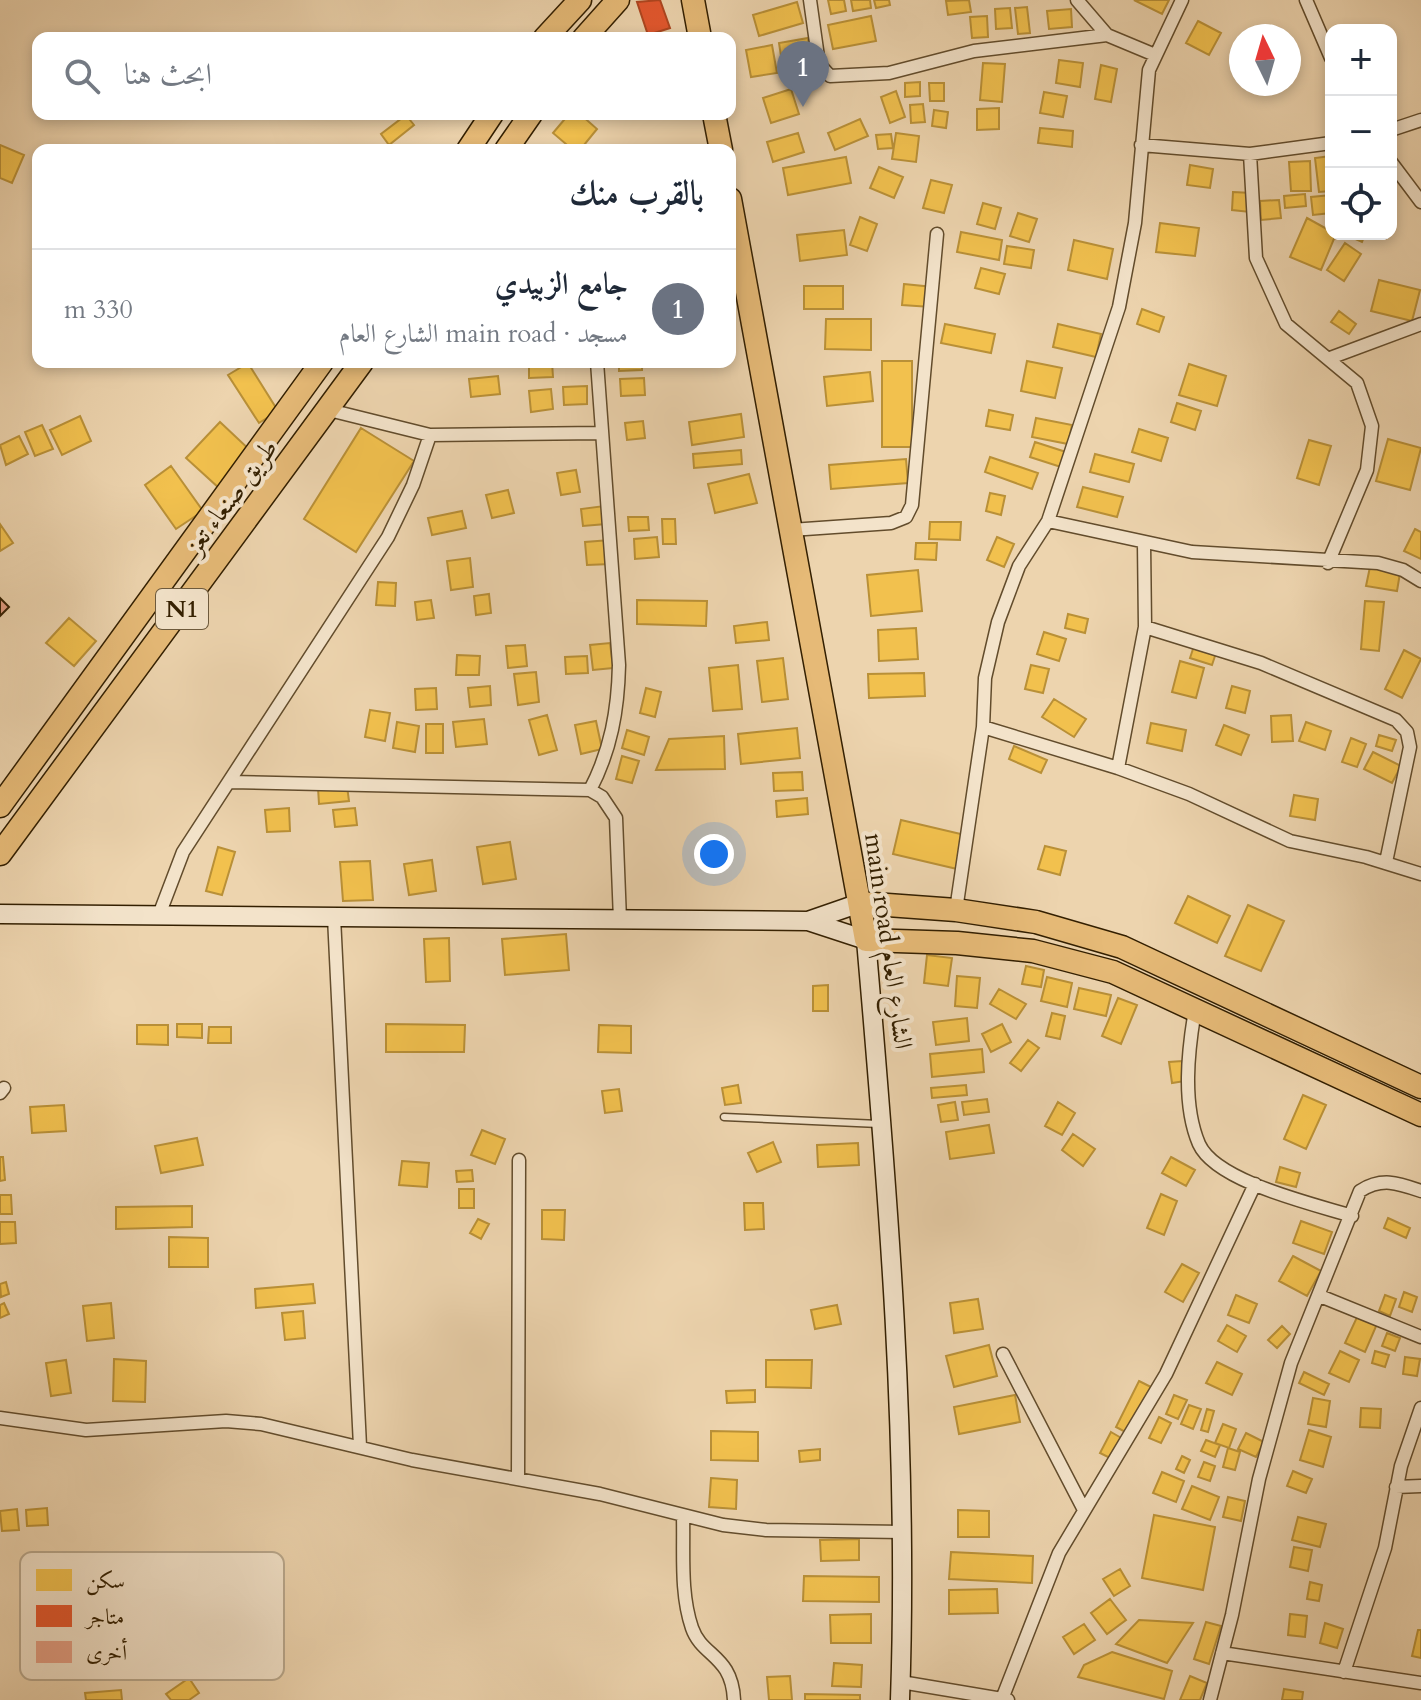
<!DOCTYPE html>
<html lang="ar">
<meta charset="utf-8">
<style>
body{margin:0;font-family:Cardo,Amiri,serif;background:#f6f6f7;color:#1f2937;direction:rtl}
.controls{position:absolute;right:24px;top:24px;display:grid;overflow:hidden;border-radius:16px;box-shadow:0 4px 12px #0003}
.controls button{width:72px;height:72px;display:grid;place-items:center;padding:0;border:0;border-bottom:2px solid #e0e1e3;background:#fff;color:#1f2937;font:40px sans-serif}
.compass{position:absolute;left:1229px;top:24px;width:72px;height:72px;border-radius:50%;background:#fff;box-shadow:0 4px 12px #0003;rotate:355deg}
.you{position:absolute;left:714px;top:854px;width:28px;height:28px;margin:-20px;border:6px solid #fff;border-radius:50%;background:#1a73e8;box-shadow:0 0 0 12px #1a73e833}
.badge{display:grid;place-items:center;width:52px;height:52px;border-radius:50%;background:#8f2418;color:#fff;font-size:26px;font-weight:700}
.pin{position:absolute;translate:-50% -66px;filter:drop-shadow(0 2px 4px #0008)}
.pin::after{content:'';position:absolute;top:42px;width:28px;height:24px;background:inherit;clip-path:polygon(0 0,100% 0,50% 100%)}
.list{margin:0;padding:0;list-style:none}
h2{display:flex;justify-content:space-between;align-items:center;height:104px;margin:0;padding:0 32px;font-size:34px}
h2 small{font-size:26px;font-weight:400;color:#747a83}
.list li{display:grid;grid-template-columns:52px 1fr auto;gap:24px;align-items:center;box-sizing:border-box;height:120px;padding:0 32px;border-top:2px solid #e0e1e3}
.list b{display:block;font-size:30px;white-space:nowrap}
.list p{margin:0;font-size:26px;white-space:nowrap;color:#747a83}
.list em{font-size:26px;font-style:normal;color:#747a83}
.icon{flex:none;width:44px;height:44px;fill:none;stroke:currentColor;stroke-width:2;stroke-linecap:round;stroke-linejoin:round}
.map{position:relative;flex:none;width:1421px;height:1700px;overflow:hidden;direction:ltr}
.search{position:absolute;background:#fff;box-shadow:0 4px 12px #0003;left:32px;top:32px;width:704px;height:88px;display:flex;align-items:center;gap:20px;box-sizing:border-box;padding:0 28px;border-radius:16px;color:#747a83;font-size:30px}
.panel{position:absolute;background:#fff;box-shadow:0 4px 12px #0003;left:32px;top:144px;width:704px;height:224px;border-radius:16px;direction:rtl}
.map>svg:first-child{display:block}
.homes{fill:#f2c14e;stroke:#b99037;stroke-width:2}
.shops{fill:#e4572e;stroke:#af4620;stroke-width:2}
.building{fill:#e59f84;stroke:#331f00;stroke-width:2}
.lines{fill:none;stroke-linecap:round;stroke-linejoin:round}
.lane-casing{stroke:#624c2c;stroke-width:9}
.street-casing{stroke:#624c2c;stroke-width:15}
.secondary-casing{stroke:#331f00;stroke-width:21}
.highway-casing{stroke:#331f00;stroke-width:25}
.lane{stroke:#f3e3ca;stroke-width:6}
.street{stroke:#f3e3ca;stroke-width:12}
.secondary{stroke:#f3e3ca;stroke-width:18}
.highway{stroke:#e6ba77;stroke-width:22}
.labels{text-anchor:middle;stroke-width:8;stroke-linejoin:round;paint-order:stroke}
.shield{fill:#f3e3ca;stroke:#6d5a3d;stroke-width:2}
.shield-label{font-size:24px;font-weight:bold;fill:#331f00}
.street-label{font-size:26px;fill:#331f00;stroke:#f3e3ca}
.key{fill:#f3e3ca;stroke:#b9a88d;stroke-width:2}
.key-label{font-size:22px;fill:#331f00}
</style>
<div class="map">
<svg width="1421" height="1700" viewBox="0 0 1421 1700">
<rect width="100%" height="100%" fill="#edd4ae"/>
<filter id="stains"><feTurbulence type="fractalNoise" baseFrequency=".0025" numOctaves="4"/><feColorMatrix values="0 0 0 0 .2 0 0 0 0 .09 0 0 0 0 .02 0 0 0 .5 -.17"/></filter>
<radialGradient id="worn" r=".72"><stop offset=".6" stop-color="#630" stop-opacity="0"/><stop offset="1" stop-color="#630" stop-opacity=".3"/></radialGradient>
<path class="homes" d="M828,0H844L846,11L831,14Z
M851,0H870L871,8L853,11Z
M874,0H889L890,5L876,8Z
M969,0L971,12L948,15L946,1Z
M1134,0H1169L1162,14Z
M797,2L803,23L759,36L753,15Z
M1027,7L1030,33L1018,34L1015,8Z
M1010,8L1012,28L996,29L995,9Z
M1071,9L1072,27L1049,29L1047,11Z
M871,16L876,41L833,49L828,25Z
M987,16L988,37L972,38L970,17Z
M1198,21L1221,33L1209,55L1186,43Z
M808,38L812,64L783,69L779,43Z
M772,45L777,73L751,77L746,50Z
M1059,60L1083,63L1080,87L1056,83Z
M983,63L1005,64L1002,102L980,100Z
M1101,65L1117,69L1111,102L1095,99Z
M920,82V96L905,97V83Z
M929,83H944V101H930Z
M791,89L799,114L771,123L763,98Z
M896,91L905,117L890,123L881,97Z
M1044,92L1067,96L1063,117L1040,113Z
M923,104L925,122L911,123L910,105Z
M999,108V129L977,130V109Z
M934,110L948,112L946,128L932,126Z
M569,114H580L597,129L580,150H573L553,133Z
M406,115L414,125L389,145L381,134Z
M860,119L868,136L835,150L828,133Z
M1040,128L1073,131L1072,147L1038,143Z
M798,133L804,152L773,162L767,142Z
M896,133L919,136L916,162L892,159Z
M891,134L893,148L878,149L876,135Z
M0,145L24,155L12,183L0,178Z
M1331,156V191L1319,192L1315,158Z
M846,157L851,183L788,195L783,168Z
M1310,161L1311,191H1291L1289,162Z
M1190,165L1213,169L1210,188L1187,185Z
M879,167L903,177L894,198L870,188Z
M931,180L952,185L944,213L923,208Z
M1233,192L1251,193L1250,212L1232,210Z
M1305,194L1306,206L1285,208L1284,196Z
M1331,195V213L1313,215L1311,197Z
M1279,200L1281,218L1261,220L1260,201Z
M983,203L1001,208L995,229L977,224Z
M1018,213L1037,219L1029,242L1010,236Z
M860,217L877,224L867,251L850,245Z
M1307,218L1336,234L1321,270L1290,257Z
M1160,223L1199,228L1195,256L1156,252Z
M844,230L847,255L800,261L797,235Z
M961,232L1002,240L999,260L957,252Z
M1344,234H1365L1362,242Z
M1074,240L1113,249L1107,279L1068,270Z
M1345,243L1361,254L1344,281L1327,270Z
M1007,246L1034,250L1031,268L1004,264Z
M981,268L1005,274L999,294L975,288Z
M1379,280L1420,290L1412,321L1371,311Z
M904,284L933,287L931,307L902,305Z
M804,286H843V309H804Z
M1142,309L1164,317L1159,332L1137,324Z
M1339,311L1356,324L1349,334L1331,322Z
M826,319H871V350L825,349Z
M945,324L995,334L991,353L941,343Z
M1058,324L1101,334L1096,357L1053,347Z
M882,361H912V447H882Z
M1027,361L1062,368L1055,398L1021,391Z
M529,362H552L553,377L529,378Z
M619,362H642V370L619,371Z
M248,363L278,411L259,423L228,375Z
M1189,364L1226,376L1217,406L1179,395Z
M870,372L873,401L827,406L824,377Z
M498,376L500,394L471,397L469,379Z
M644,378L645,395L621,396L620,379Z
M587,386V404L564,405L563,387Z
M551,389L553,409L531,412L529,391Z
M1177,403L1201,411L1195,430L1171,422Z
M989,410L1013,415L1010,430L986,426Z
M741,414L744,437L692,445L689,422Z
M80,416L91,441L62,455L50,430Z
M1036,418L1072,425L1068,444L1032,437Z
M643,421L645,438L627,440L625,423Z
M220,422L253,453L219,488L186,458Z
M42,425L53,449L35,456L25,432Z
M361,428L414,461L356,552L304,519Z
M1139,429L1168,438L1161,461L1132,452Z
M19,436L28,454L6,465L0,445Z
M1388,439L1421,448L1410,490L1376,481Z
M1309,440L1331,446L1319,485L1297,478Z
M1035,442L1069,453L1064,468L1030,457Z
M741,450L742,464L694,468L693,454Z
M1095,454L1134,464L1129,482L1090,472Z
M990,457L1038,473L1032,489L985,472Z
M906,459L908,483L831,489L829,465Z
M171,466L203,511L176,529L145,485Z
M576,470L580,492L561,495L557,473Z
M749,474L757,503L715,513L708,484Z
M1083,487L1123,497L1117,517L1077,507Z
M508,490L514,513L492,518L486,495Z
M990,493L1005,496L1001,515L986,511Z
M604,506L606,524L583,526L581,509Z
M462,511L466,528L432,535L428,518Z
M628,517H648L649,530L629,531Z
M662,519H675L676,544H663Z
M930,522H961L960,540L929,539Z
M0,524L13,543L0,551Z
M1415,529L1421,532V559L1404,551Z
M657,537L659,557L635,559L634,539Z
M997,537L1014,544L1004,567L987,560Z
M610,540L611,564L587,565L585,542Z
M916,543H937L936,560L915,559Z
M470,558L473,587L451,590L447,561Z
M1370,567L1400,573L1397,591L1366,586Z
M918,570L922,611L871,616L867,575Z
M378,582L396,583L395,606L376,605Z
M489,594L491,613L476,615L474,596Z
M431,600L434,618L417,620L415,602Z
M637,600L707,601L706,626L637,624Z
M1365,601L1384,602L1379,651L1361,649Z
M1068,614L1088,619L1085,633L1065,628Z
M69,618L96,641L74,666L46,643Z
M767,622L769,640L736,643L734,626Z
M916,628L918,659L879,661L878,630Z
M1044,632L1066,639L1059,661L1037,654Z
M610,643L613,668L593,670L590,645Z
M525,645L527,666L508,668L506,646Z
M1194,646L1216,653L1212,665L1190,658Z
M1404,650L1421,659L1402,698L1385,689Z
M457,655L480,656L479,675H456Z
M587,656L588,673L566,674L565,657Z
M783,658L788,699L762,702L757,661Z
M1180,661L1204,668L1196,698L1172,692Z
M738,665L742,709L713,711L709,668Z
M1031,665L1049,669L1043,693L1025,689Z
M536,672L539,702L518,705L514,674Z
M924,673L925,696L869,698L868,674Z
M490,686L491,705L470,707L468,688Z
M1232,686L1250,691L1245,713L1226,708Z
M436,688L437,709L416,710L415,689Z
M646,688L661,692L655,717L640,713Z
M1054,699L1086,719L1074,737L1042,717Z
M370,710L390,713L385,741L365,737Z
M547,715L557,750L539,755L529,720Z
M1291,715L1293,741L1272,742L1271,716Z
M484,719L487,744L456,747L453,722Z
M596,721L602,749L581,754L575,725Z
M397,722L419,726L415,752L393,748Z
M1306,722L1331,731L1325,750L1299,741Z
M1151,723L1186,730L1182,751L1147,743Z
M426,724H443V753H426Z
M1224,725L1249,735L1241,755L1216,745Z
M797,728L800,758L741,764L738,734Z
M627,730L649,737L644,755L622,748Z
M1379,735L1396,740L1392,751L1376,746Z
M724,736L725,769L656,770L669,739Z
M1351,738L1366,744L1357,767L1342,762Z
M1014,746L1047,760L1041,773L1009,759Z
M1373,752L1401,766L1392,783L1364,769Z
M622,756L639,761L632,783L616,779Z
M802,772L803,790L774,791L773,773Z
M347,786L349,801L319,804L318,788Z
M1294,795L1318,799L1315,820L1290,816Z
M807,798L808,814L777,817L776,801Z
M289,808L290,831L267,832L265,810Z
M355,808L357,825L335,827L333,810Z
M901,820L965,835L957,869L893,854Z
M510,842L516,879L483,884L477,847Z
M1045,846L1066,851L1060,875L1038,869Z
M218,847L235,852L222,895L206,891Z
M432,860L436,891L409,895L404,864Z
M370,861L373,900L343,901L340,862Z
M1188,896L1230,916L1217,943L1175,923Z
M1248,905L1284,921L1261,971L1225,956Z
M566,934L569,970L505,975L502,939Z
M449,938L450,981L426,982L424,939Z
M927,955L952,958L948,986L924,983Z
M1026,966L1044,970L1041,987L1022,984Z
M957,976L980,978L977,1008L955,1006Z
M1047,977L1072,983L1067,1007L1041,1001Z
M828,985V1011H813V986Z
M1079,988L1111,995L1106,1016L1074,1009Z
M999,989L1026,1004L1016,1019L990,1004Z
M1118,998L1137,1005L1121,1044L1102,1036Z
M1052,1013L1065,1016L1060,1039L1046,1036Z
M967,1018L969,1041L936,1045L933,1022Z
M177,1024H202V1038L177,1037Z
M386,1024L465,1025L464,1052H386Z
M1002,1024L1011,1042L991,1052L982,1034Z
M137,1025H168V1045L137,1044Z
M599,1025L631,1026V1053L598,1052Z
M209,1027H231V1043H208Z
M1028,1040L1039,1048L1021,1071L1010,1063Z
M982,1049L984,1072L932,1077L930,1054Z
M1182,1061L1185,1081L1172,1083L1169,1062Z
M738,1085L741,1103L725,1105L722,1088Z
M966,1085L967,1095L932,1098L931,1088Z
M619,1089L622,1111L605,1113L602,1091Z
M1303,1095L1326,1105L1306,1149L1284,1139Z
M987,1099L989,1112L964,1115L962,1102Z
M955,1102L958,1120L941,1122L938,1105Z
M1058,1102L1075,1113L1062,1135L1045,1126Z
M64,1105L66,1131L32,1133L30,1107Z
M989,1125L994,1153L950,1159L946,1132Z
M482,1130L505,1139L495,1164L471,1155Z
M1073,1134L1095,1149L1083,1166L1062,1150Z
M197,1138L203,1165L161,1173L155,1146Z
M773,1142L781,1162L757,1172L748,1153Z
M858,1143L859,1165L818,1167L817,1145Z
M0,1157H3L5,1180L0,1181Z
M1171,1157L1195,1170L1186,1186L1162,1173Z
M402,1161L429,1163L427,1187L399,1185Z
M1280,1167L1300,1173L1296,1187L1276,1182Z
M472,1170L473,1181L457,1182L456,1171Z
M459,1189H474V1208H459Z
M1161,1194L1177,1201L1164,1235L1147,1228Z
M0,1195H11L12,1214H0Z
M744,1203H763L764,1229L745,1230Z
M192,1206V1227L116,1229V1207Z
M542,1210H565L564,1240L542,1239Z
M1388,1218L1410,1228L1406,1238L1384,1228Z
M478,1219L489,1224L481,1239L470,1233Z
M1301,1221L1332,1232L1324,1254L1293,1243Z
M0,1222H15L16,1243L0,1244Z
M169,1237L208,1238V1267H169Z
M1293,1256L1321,1271L1307,1296L1279,1281Z
M1182,1264L1199,1273L1183,1302L1165,1292Z
M6,1282L9,1294L1,1297L0,1284Z
M313,1284L315,1303L256,1308L255,1289Z
M1404,1292L1417,1297L1412,1312L1399,1307Z
M1236,1295L1257,1304L1249,1323L1228,1315Z
M1385,1295L1396,1299L1390,1316L1379,1311Z
M978,1299L983,1329L954,1333L950,1303Z
M4,1303L9,1314L0,1318V1305Z
M111,1303L114,1338L87,1341L83,1306Z
M837,1305L841,1324L815,1329L811,1310Z
M303,1311L305,1338L285,1340L282,1313Z
M1358,1315L1377,1324L1365,1352L1345,1343Z
M1227,1325L1246,1336L1237,1352L1218,1341Z
M1282,1326L1290,1334L1277,1348L1268,1340Z
M1387,1333L1400,1338L1395,1351L1382,1346Z
M989,1345L997,1376L954,1387L946,1356Z
M1340,1351L1359,1360L1349,1382L1329,1373Z
M1375,1351L1389,1355L1385,1367L1372,1363Z
M1405,1357L1420,1359L1417,1376L1403,1374Z
M114,1359L146,1361L145,1402L113,1401Z
M66,1360L71,1393L51,1396L46,1363Z
M766,1360H812L811,1388L766,1387Z
M1217,1362L1242,1374L1232,1395L1206,1383Z
M1304,1372L1329,1384L1324,1395L1299,1383Z
M1139,1381L1153,1388L1129,1434L1116,1427Z
M755,1390V1402L727,1403L726,1391Z
M1015,1395L1020,1422L959,1434L954,1407Z
M1174,1395L1187,1400L1178,1419L1166,1414Z
M1313,1398L1330,1401L1326,1427L1308,1424Z
M1189,1405L1201,1409L1193,1429L1181,1424Z
M1361,1408L1381,1409L1380,1428L1360,1427Z
M1207,1409L1214,1411L1208,1432L1201,1430Z
M1159,1417L1171,1423L1161,1443L1149,1438Z
M1223,1424L1236,1429L1229,1448L1215,1443Z
M1309,1430L1331,1437L1323,1467L1300,1460Z
M711,1431L758,1432V1461L711,1460Z
M1111,1432L1123,1439L1112,1459L1100,1453Z
M1246,1433L1264,1442L1256,1457L1238,1449Z
M1206,1440L1220,1445L1215,1457L1201,1451Z
M1228,1448L1240,1452L1235,1470L1223,1467Z
M820,1449V1460L800,1462L799,1451Z
M1182,1456L1190,1460L1184,1473L1176,1469Z
M1204,1462L1215,1466L1210,1481L1198,1477Z
M1293,1471L1312,1479L1306,1493L1287,1486Z
M1162,1472L1184,1481L1176,1502L1153,1493Z
M711,1478L737,1480L736,1509L709,1507Z
M1192,1486L1219,1497L1210,1520L1182,1509Z
M1228,1497L1245,1501L1241,1521L1223,1517Z
M47,1508L48,1525L27,1526L26,1510Z
M17,1509L19,1530L2,1531L0,1511Z
M958,1510L989,1511V1537H958Z
M1154,1515L1215,1527L1203,1590L1142,1578Z
M1298,1517L1326,1524L1320,1547L1292,1540Z
M859,1539V1560L821,1561L820,1540Z
M1294,1547L1312,1550L1308,1571L1290,1567Z
M951,1552L1033,1556L1032,1583L949,1579Z
M1120,1569L1130,1586L1114,1596L1103,1579Z
M804,1576L879,1577V1602L803,1601Z
M1310,1582L1322,1585L1319,1601L1307,1599Z
M997,1589L998,1613L949,1614V1590Z
M1110,1599L1126,1620L1107,1634L1091,1613Z
M871,1614V1643H831L830,1615Z
M1290,1614L1307,1616L1305,1637L1288,1635Z
M1139,1620L1193,1623L1167,1663L1116,1644Z
M1206,1622L1221,1626L1209,1664L1194,1659Z
M1325,1623L1343,1629L1337,1648L1320,1643Z
M1084,1624L1095,1640L1074,1654L1063,1637Z
M1418,1630H1421V1658L1412,1656Z
M1112,1652L1172,1671L1164,1699L1078,1677L1084,1665Z
M834,1663L862,1665L861,1687L832,1686Z
M790,1676L792,1700H769L767,1677Z
M1190,1676L1207,1683L1200,1700H1180Z
M189,1678L199,1693L189,1700H171L166,1694Z
M1284,1689L1303,1692L1302,1700H1282Z
M121,1690L122,1700H86L85,1693Z
M805,1694L860,1695V1700H805Z"/>
<path class="shops" d="M660,0L670,28L648,35L637,2Z"/>
<path class="building" d="M0,598L9,607L0,616Z"/>
<g class="lines">
<g class="lane-casing">
<path id="lane" d="M724,1117L879,1124"/>
</g>
<g class="street-casing">
<path id="street" d="M810,0L819,64L830,76L889,73L974,51L1107,35
M1077,0L1107,35L1155,55
M1306,0L1331,58
M1391,130L1421,120
M1141,145L1250,154L1331,143
M1250,154L1256,258L1286,324L1357,383L1372,426L1367,470L1328,563
M1391,162L1421,202
M1330,358L1421,324
M329,410L430,435L601,433
M1048,521L1192,552L1378,563L1403,570L1421,581
M791,530L891,523L906,517L912,505L937,234
M1145,627L1261,663L1396,720L1407,732L1410,747L1386,862
M983,727L1118,768L1189,794L1290,841L1366,857L1421,874
M1118,768L1145,627L1144,543
M230,782L590,790L602,797L616,818L620,920
M590,790C611,750 618,710 619,665L597,362
M956,910L983,727L985,678L998,622L1019,566L1048,521L1119,307L1135,223L1149,70L1182,0
M159,915L183,852L388,537L413,485L430,435
M334,917L360,1446
M1195,1010C1188,1051 1182,1104 1199,1144C1216,1182 1314,1204 1352,1216
M0,1093L4,1088
M1320,1296L1421,1337
M1003,1354L1083,1508
M0,1418L86,1430L226,1421L261,1424L412,1460L600,1494L723,1525L766,1530L903,1532
M518,1477L519,1160
M1396,1487L1421,1486
M683,1516C684,1553 680,1593 692,1628C702,1657 732,1655 734,1700
M1222,1653L1421,1683
M1344,1672L1385,1548L1401,1466L1421,1408
M901,1682L1008,1700
M1002,1699L1059,1553L1166,1374L1255,1184
M1210,1700L1232,1615L1259,1479L1291,1363L1360,1191C1382,1177 1398,1183 1421,1191"/>
</g>
<g class="secondary-casing">
<path id="secondary" d="M860,903L808,921L866,940C888,1192 909,1447 900,1700
M0,914L808,921"/>
</g>
<g class="highway-casing">
<path id="highway" d="M693,0L700,38
M545,38L580,0
M584,38L618,0
M714,114L721,150
M468,150L492,114
M506,150L531,114
M730,199L866,940L957,943L1033,951L1113,972L1421,1115
M0,806L322,362
M0,854L362,362
M860,903L956,910L1036,922L1122,947L1421,1087"/>
</g>
<use href="#lane" class="lane"/>
<use href="#street" class="street"/>
<use href="#secondary" class="secondary"/>
<use href="#highway" class="highway"/>
</g>
<g class="labels">
<rect class="shield" x="156" y="589" width="52" height="40" rx="6"/>
<g class="shield-label">
<text x="182" y="617">N1</text>
</g>
<g class="street-label">
<text transform="translate(231 496) rotate(-53)" y="9">طريق صنعاء تعز</text>
<text transform="translate(889 941) rotate(82)" y="9">main road الشارع العام</text>
</g>
</g>
<rect x="20" y="1552" width="264" height="128" rx="12" class="key"/>
<rect x="36" y="1569" width="36" height="22" fill="#f2c14e"/>
<rect x="36" y="1605" width="36" height="22" fill="#e4572e"/>
<rect x="36" y="1641" width="36" height="22" fill="#e59f84"/>
<g class="key-label">
<text x="86" y="1588">سكن</text>
<text x="86" y="1624">متاجر</text>
<text x="86" y="1660">أخرى</text>
</g>
<rect width="100%" height="100%" filter="url(#stains)"/>
<rect width="100%" height="100%" fill="url(#worn)"/>
</svg>
<div class="controls">
<button>+</button>
<button>−</button>
<button><svg class="icon" aria-label="locate" viewBox="0 0 24 24"><circle cx="12" cy="12" r="6"/><path d="M12 2v4M12 18v4M2 12h4M18 12h4"/></svg></button>
</div>
<svg class="compass" viewBox="-18 -18 36 36"><path d="M0-13l5 13h-10z" fill="#e53935"/><path d="M0 13l5-13h-10z" fill="#747a83"/></svg>
<div class="you"></div>
<div class="pin badge" style="left:803px;top:107px;background:#6b7280">1</div>
<div class="search"><svg class="icon" aria-label="search" viewBox="0 0 24 24"><circle cx="10" cy="10" r="6"/><path d="M15 15l6 6"/></svg>ابحث هنا</div>
<section class="panel">
<h2>بالقرب منك<small></small></h2>
<ul class="list">
<li><span class="badge" style="background:#6b7280">1</span><div><b>جامع الزبيدي</b><p>مسجد · main road الشارع العام</p></div><em>330 m</em></li>
</ul>
</section>
</div>
